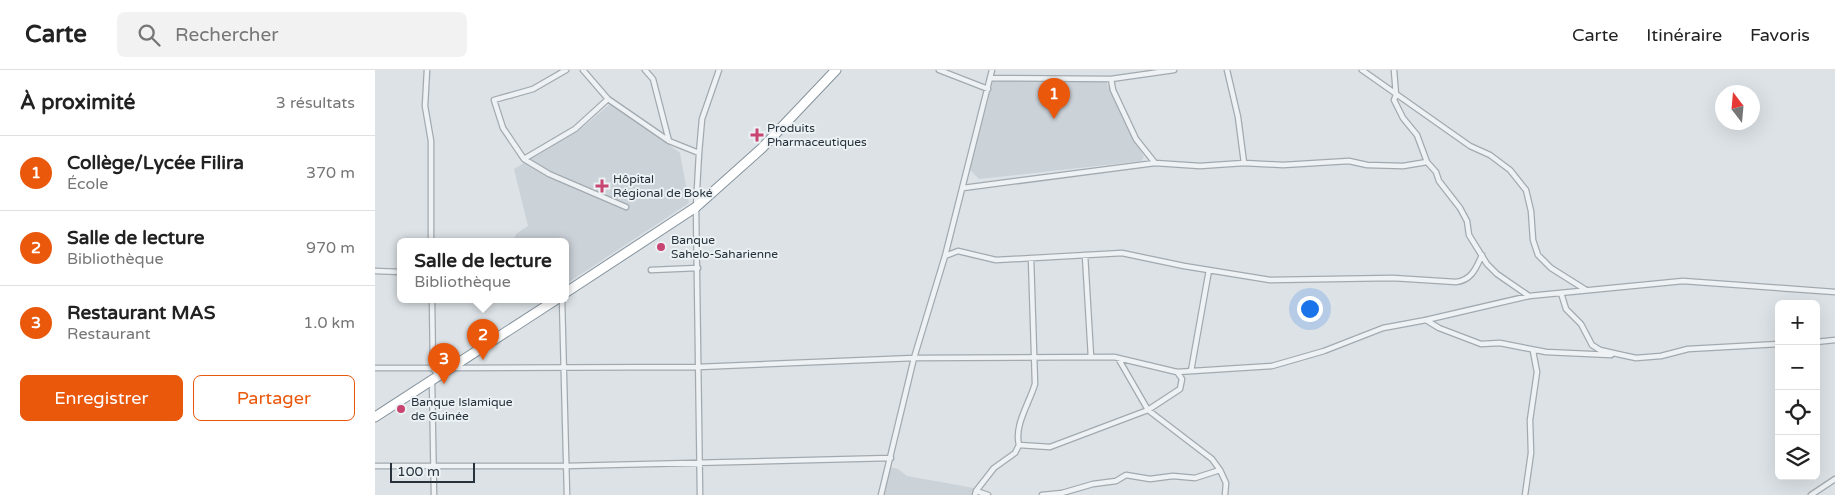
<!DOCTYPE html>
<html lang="fr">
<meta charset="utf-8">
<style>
body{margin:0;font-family:"Varela Round",sans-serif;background:#f2f2f2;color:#222}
.controls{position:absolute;right:15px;bottom:15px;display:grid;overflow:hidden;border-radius:8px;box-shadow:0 5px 20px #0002}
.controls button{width:45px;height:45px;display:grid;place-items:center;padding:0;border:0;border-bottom:1px solid #e0e0e0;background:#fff;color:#222;font:25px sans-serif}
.compass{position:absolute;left:1340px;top:15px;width:45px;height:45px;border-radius:50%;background:#fff;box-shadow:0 5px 20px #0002;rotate:344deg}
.scale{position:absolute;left:15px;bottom:12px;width:85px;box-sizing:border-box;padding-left:5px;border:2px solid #27323c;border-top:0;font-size:14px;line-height:18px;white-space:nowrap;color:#27323c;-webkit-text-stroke:4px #ecf1f4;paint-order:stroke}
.you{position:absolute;left:934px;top:238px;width:18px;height:18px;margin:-12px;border:4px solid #fff;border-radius:50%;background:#1a73e8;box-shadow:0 0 0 8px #1a73e833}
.badge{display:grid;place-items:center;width:32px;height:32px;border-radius:50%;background:#ea580c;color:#fff;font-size:16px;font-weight:700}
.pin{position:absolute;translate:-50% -41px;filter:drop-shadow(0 1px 2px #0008)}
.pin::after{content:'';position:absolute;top:26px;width:18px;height:15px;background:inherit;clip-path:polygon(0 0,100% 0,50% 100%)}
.popup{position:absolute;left:22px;top:168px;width:172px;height:65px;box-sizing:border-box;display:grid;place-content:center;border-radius:8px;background:#fff;filter:drop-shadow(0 1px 4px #0005);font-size:16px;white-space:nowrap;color:#767676}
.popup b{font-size:19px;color:#222}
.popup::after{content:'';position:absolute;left:50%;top:100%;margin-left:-10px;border:10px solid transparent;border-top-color:#fff}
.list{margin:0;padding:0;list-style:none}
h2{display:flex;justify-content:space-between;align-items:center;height:65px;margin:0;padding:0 20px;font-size:21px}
h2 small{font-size:16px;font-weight:400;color:#767676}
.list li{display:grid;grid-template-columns:32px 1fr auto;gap:15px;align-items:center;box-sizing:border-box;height:75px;padding:0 20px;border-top:1px solid #e0e0e0}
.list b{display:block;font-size:19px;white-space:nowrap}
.list p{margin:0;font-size:16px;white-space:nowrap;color:#767676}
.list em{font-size:16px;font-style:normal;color:#767676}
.actions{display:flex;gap:10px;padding:15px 20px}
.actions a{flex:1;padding:11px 0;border:1px solid #ea580c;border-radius:8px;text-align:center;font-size:18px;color:#ea580c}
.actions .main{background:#ea580c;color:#fff}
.icon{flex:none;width:28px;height:28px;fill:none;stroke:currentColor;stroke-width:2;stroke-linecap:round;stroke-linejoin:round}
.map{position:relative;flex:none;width:1460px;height:425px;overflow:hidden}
header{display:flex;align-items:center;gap:30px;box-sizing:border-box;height:70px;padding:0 25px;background:#fff;border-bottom:1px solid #e0e0e0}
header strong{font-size:24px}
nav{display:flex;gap:28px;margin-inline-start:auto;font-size:18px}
.search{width:350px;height:45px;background:#f2f2f2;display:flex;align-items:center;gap:12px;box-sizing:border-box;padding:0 18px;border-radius:8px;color:#767676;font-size:19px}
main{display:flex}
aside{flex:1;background:#fff}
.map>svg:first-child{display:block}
.built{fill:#cbd2d8}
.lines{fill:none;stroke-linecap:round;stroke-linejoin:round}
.street-casing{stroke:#a2aab0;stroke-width:7}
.highway-casing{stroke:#84929c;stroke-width:11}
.street{stroke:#eff2f4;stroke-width:4.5}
.highway{stroke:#fff;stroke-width:9}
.poi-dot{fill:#c84471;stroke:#ecf1f4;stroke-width:2}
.labels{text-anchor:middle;stroke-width:4;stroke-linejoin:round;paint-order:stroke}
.poi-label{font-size:12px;fill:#27323c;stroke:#ecf1f4;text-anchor:start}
</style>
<header>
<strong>Carte</strong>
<div class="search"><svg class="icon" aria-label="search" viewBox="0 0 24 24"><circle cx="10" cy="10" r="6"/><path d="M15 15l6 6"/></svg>Rechercher</div>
<nav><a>Carte</a><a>Itinéraire</a><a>Favoris</a></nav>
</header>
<main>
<aside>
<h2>À proximité<small>3 résultats</small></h2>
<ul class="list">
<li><span class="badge">1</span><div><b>Collège/Lycée Filira</b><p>École</p></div><em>370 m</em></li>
<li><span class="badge">2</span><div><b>Salle de lecture</b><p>Bibliothèque</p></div><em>970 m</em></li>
<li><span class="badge">3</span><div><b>Restaurant MAS</b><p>Restaurant</p></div><em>1.0 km</em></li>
</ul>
<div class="actions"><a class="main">Enregistrer</a><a>Partager</a></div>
</aside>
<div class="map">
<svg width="1460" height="425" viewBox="0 0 1460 425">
<rect width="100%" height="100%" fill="#dce2e6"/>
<path class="built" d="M730,10L769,87L766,91L604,109L595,100L618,11Z
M235,34L267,55L305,83L314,133L191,214L190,171H138L141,164L153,156L139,99L202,62Z
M515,397L523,399L532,406L599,418L598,425H508Z"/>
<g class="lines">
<g class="street-casing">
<path id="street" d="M52,0L50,36L56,71V171
M191,0L158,19L119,30L128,58L149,89L174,104L251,137
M208,0L233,29L294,71L324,83
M270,0L278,9L294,71
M564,0L613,19
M852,0L863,47L869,93
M987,0L1095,76L1115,85L1135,100L1151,120L1156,141L1158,170L1163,185L1176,198L1211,220
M1019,0L1021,25L1019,30L1028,48L1042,65L1052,92L1061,102L1064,111L1085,138L1092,151L1094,165L1112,194L1122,204L1154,226
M615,8L736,9L799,0
M149,89L200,59L233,29
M780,93L825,96L869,93L908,95L974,91L992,95L1028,96L1052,92
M588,118L780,93L761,69L738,20L736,9
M710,185L716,287
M570,186L583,181L621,190L747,183L809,196L895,210L1018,208L1081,212C1097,210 1101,198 1107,185
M276,200L323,198
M0,201L26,202
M1186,223L1191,239L1206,254L1217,275L1225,280L1247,285L1261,288L1286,286L1313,279L1404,274
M57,229L58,298L63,306
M187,229L192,425
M1051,250L1064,258L1106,274L1125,273L1171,282L1236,285
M1441,272L1460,270
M743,288L773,340L837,389L845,400L851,413L850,425
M0,298H58
M80,298L323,297L539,288L739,287L802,302L897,296L949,281L1008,258L1051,250L1154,226L1308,211L1460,222
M816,301L834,200
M57,311L59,425
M644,375C639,355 654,334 660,314L656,188
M0,396H191L516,388
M601,421L613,425
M325,425L321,137L324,83L327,49L344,0
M506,425L539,288L570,186L617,0
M600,425L601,421L619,398L640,383L644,375L675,377L773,340L805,319L807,309L802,302
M667,425L687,423L718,414L741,411L751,405L775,409L798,406L820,408L845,400
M1150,425L1156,383L1155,350L1162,302L1158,281
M1436,425L1460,409"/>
</g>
<g class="highway-casing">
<path id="highway" d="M190,223L321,137L387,78L461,0
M0,347L182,229"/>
</g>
<use href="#street" class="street"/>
<use href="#highway" class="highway"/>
</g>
<g class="poi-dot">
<path d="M379.5 57.5h5v5h5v5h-5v5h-5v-5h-5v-5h5z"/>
<path d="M224.5 108.5h5v5h5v5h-5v5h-5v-5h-5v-5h5z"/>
<circle cx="286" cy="177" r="5"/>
<circle cx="26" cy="339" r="5"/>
</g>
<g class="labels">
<g class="poi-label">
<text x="392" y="62">Produits<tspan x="392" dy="14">Pharmaceutiques</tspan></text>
<text x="238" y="113">Hôpital<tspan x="238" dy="14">Régional de Boké</tspan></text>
<text x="296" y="174">Banque<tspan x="296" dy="14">Sahelo-Saharienne</tspan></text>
<text x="36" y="336">Banque Islamique<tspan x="36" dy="14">de Guinée</tspan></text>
</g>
</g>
</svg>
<div class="controls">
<button>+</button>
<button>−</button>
<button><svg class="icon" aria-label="locate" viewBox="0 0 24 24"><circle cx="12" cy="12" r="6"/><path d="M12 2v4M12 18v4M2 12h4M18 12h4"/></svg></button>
<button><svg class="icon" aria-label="layers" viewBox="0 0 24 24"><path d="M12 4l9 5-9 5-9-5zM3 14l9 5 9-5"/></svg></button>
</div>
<svg class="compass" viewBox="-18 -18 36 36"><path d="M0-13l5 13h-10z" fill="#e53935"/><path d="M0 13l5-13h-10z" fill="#767676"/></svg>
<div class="scale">100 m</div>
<div class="you"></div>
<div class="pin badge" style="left:679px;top:49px">1</div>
<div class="pin badge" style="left:108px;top:290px">2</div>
<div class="popup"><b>Salle de lecture</b>Bibliothèque</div>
<div class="pin badge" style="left:69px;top:314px">3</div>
</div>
</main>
